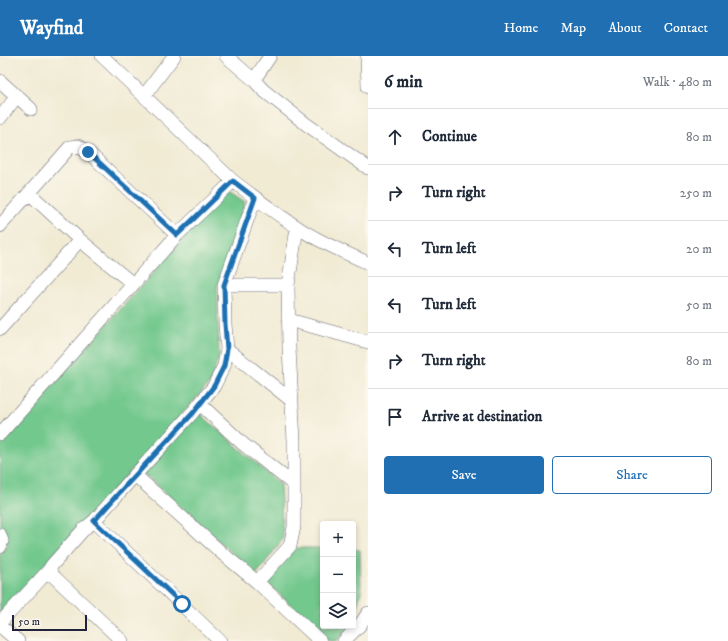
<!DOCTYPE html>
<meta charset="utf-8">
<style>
body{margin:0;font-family:"IM FELL DW Pica",serif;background:#f6f6f7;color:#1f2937}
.controls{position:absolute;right:12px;bottom:12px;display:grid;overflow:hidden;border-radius:4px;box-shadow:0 2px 6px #0003}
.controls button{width:36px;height:36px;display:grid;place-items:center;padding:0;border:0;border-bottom:1px solid #e0e1e3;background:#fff;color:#1f2937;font:20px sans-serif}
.scale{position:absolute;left:12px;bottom:10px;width:75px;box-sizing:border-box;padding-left:4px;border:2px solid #22223b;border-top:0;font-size:11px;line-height:14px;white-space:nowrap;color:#22223b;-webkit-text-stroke:3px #fbf7ec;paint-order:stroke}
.stop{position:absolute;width:12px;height:12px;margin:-9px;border:3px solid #1f6fb2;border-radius:50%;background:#fff}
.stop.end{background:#1f6fb2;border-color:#fff;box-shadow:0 1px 4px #0008}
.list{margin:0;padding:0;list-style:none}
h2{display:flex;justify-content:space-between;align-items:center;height:52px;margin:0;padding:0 16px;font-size:17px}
h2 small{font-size:13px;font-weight:400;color:#747a83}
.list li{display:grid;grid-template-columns:26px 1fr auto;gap:12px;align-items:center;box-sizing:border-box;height:56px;padding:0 16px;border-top:1px solid #e0e1e3}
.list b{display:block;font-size:15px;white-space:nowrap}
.list em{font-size:13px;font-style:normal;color:#747a83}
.actions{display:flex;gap:8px;padding:12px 16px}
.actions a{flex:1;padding:9px 0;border:1px solid #1f6fb2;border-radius:4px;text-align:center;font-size:14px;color:#1f6fb2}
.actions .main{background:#1f6fb2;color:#fff}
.icon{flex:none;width:22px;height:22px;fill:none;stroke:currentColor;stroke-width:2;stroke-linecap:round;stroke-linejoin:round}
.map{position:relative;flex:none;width:368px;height:585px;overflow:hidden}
header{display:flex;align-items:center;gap:24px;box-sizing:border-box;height:56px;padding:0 20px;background:#1f6fb2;color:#fff}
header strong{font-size:19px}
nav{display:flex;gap:22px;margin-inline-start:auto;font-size:14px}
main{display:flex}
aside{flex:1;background:#fff}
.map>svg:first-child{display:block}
.green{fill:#72c88d;stroke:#4a7564}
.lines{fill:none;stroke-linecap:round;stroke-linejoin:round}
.minor-casing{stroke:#6a6871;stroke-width:14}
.minor{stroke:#fff;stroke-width:13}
.route{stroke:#1f6fb2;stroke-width:5}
</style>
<header>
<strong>Wayfind</strong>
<nav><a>Home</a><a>Map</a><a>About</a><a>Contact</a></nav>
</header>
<main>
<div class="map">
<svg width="368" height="585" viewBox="0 0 368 585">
<rect width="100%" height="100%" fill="#fbf7ec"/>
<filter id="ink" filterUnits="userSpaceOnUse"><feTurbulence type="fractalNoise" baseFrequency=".025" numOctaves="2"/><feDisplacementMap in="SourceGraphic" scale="8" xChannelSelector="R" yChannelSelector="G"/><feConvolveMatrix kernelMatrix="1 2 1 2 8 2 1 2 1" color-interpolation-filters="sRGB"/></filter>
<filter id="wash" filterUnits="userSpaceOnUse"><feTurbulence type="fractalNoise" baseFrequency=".012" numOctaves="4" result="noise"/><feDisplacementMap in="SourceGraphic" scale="16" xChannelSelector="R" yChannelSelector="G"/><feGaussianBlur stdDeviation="0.9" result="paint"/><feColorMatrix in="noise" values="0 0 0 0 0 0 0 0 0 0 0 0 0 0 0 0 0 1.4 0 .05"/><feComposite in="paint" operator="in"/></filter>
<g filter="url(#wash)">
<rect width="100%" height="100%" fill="#f1ebd4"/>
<path class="green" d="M227,134L245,146L217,232L219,301L210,327L0,560V498L8,488L0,478V388Z
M199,357L280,428L283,483L256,519L143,417Z
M296,492H323V570H350L337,585H329L261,521Z
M353,493L360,494L361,536L353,566Z"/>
</g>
<g filter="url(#ink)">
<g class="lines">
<g class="minor-casing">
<path id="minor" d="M102,0L233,125C254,141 275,157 297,171C319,186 344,196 368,207
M226,0L254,24L263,34L306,68L368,112
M367,0L368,31
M254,24L270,0
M0,25L31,53
M144,40L174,0
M0,62L17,40
M29,137L80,184L133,228
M0,170L70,91L78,90L88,96L177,179
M224,229H288
M289,264L368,286
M0,273L80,184
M227,293L291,344
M200,348L243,388L293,428
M0,378L177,179L233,125
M135,419L223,498L257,526L320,585
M94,465L220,585
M0,479L2,485L0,491
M48,515L122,585
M257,526L290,490L294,471V385L289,292L288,229L297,172
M0,567L48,515L52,509L84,473L94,465L135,419L193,356L214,330L224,310L227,293L225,268L224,229L255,142
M0,570L18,585
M344,585L360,569L368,557"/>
</g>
<use href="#minor" class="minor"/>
</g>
</g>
<g class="lines" filter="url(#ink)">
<path class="route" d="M88,96L177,179L233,125L255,142L224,229L225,268L227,293L224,310L214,330L194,356L119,437L94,465L182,548"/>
</g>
</svg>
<div class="controls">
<button>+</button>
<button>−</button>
<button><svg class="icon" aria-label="layers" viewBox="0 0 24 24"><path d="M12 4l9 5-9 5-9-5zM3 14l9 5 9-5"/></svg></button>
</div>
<div class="scale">50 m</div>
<div class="stop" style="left:182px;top:548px"></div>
<div class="stop end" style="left:88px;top:96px"></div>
</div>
<aside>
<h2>6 min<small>Walk · 480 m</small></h2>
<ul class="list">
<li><svg class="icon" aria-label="ahead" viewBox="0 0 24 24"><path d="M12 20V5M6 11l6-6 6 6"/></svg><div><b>Continue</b></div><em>80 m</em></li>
<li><svg class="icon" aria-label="right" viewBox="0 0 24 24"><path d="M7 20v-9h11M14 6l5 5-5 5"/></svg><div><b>Turn right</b></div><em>250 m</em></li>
<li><svg class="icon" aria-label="left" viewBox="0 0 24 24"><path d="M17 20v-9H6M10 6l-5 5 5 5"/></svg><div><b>Turn left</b></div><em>20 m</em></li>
<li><svg class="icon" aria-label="left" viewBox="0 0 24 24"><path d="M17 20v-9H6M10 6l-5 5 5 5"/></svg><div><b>Turn left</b></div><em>50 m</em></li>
<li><svg class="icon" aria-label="right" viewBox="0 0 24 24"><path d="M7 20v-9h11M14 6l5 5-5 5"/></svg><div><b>Turn right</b></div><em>80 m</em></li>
<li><svg class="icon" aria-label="arrive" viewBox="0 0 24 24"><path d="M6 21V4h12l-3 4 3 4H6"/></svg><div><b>Arrive at destination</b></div></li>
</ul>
<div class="actions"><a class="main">Save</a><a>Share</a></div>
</aside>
</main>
